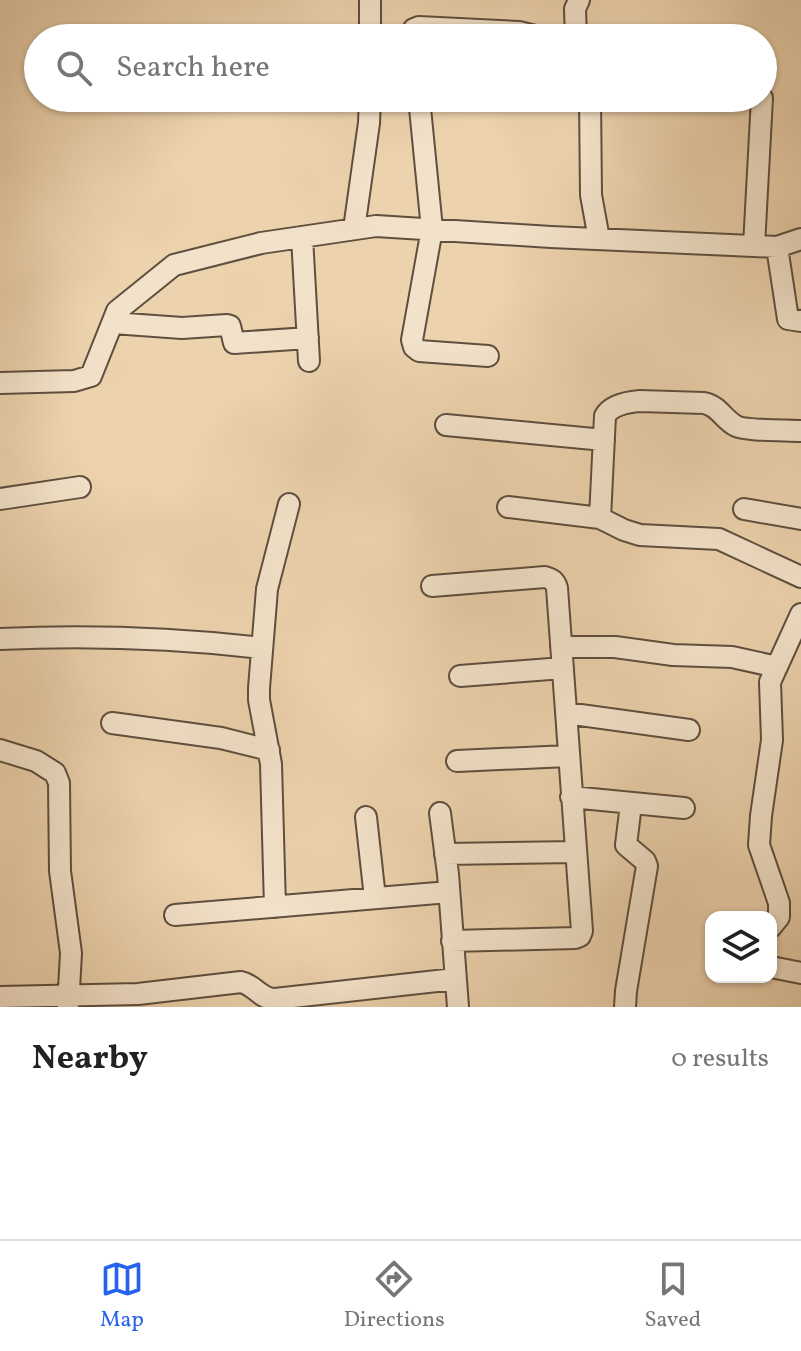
<!DOCTYPE html>
<style>
body{margin:0;font-family:Vollkorn,serif;background:#f6f6f6;color:#222}
.controls{position:absolute;right:24px;bottom:24px;display:grid;overflow:hidden;border-radius:16px;box-shadow:0 2px 6px #0004}
.controls button{width:72px;height:72px;display:grid;place-items:center;padding:0;border:0;border-bottom:2px solid #e0e0e0;background:#fff;color:#222;font:40px sans-serif}
.list{margin:0;padding:0;list-style:none}
h2{display:flex;justify-content:space-between;align-items:center;height:104px;margin:0;padding:0 32px;font-size:34px}
h2 small{font-size:26px;font-weight:400;color:#767676}
.icon{flex:none;width:44px;height:44px;fill:none;stroke:currentColor;stroke-width:2;stroke-linecap:round;stroke-linejoin:round}
.map{position:relative;flex:none;width:801px;height:1007px;overflow:hidden}
.search{position:absolute;background:#fff;box-shadow:0 2px 6px #0004;left:24px;right:24px;top:24px;height:88px;display:flex;align-items:center;gap:20px;box-sizing:border-box;padding:0 28px;border-radius:44px;color:#767676;font-size:30px}
.sheet{height:232px;background:#fff}
nav{display:flex;justify-content:space-around;align-items:center;box-sizing:border-box;height:112px;border-top:2px solid #e0e0e0;background:#fff;font-size:22px;color:#767676}
nav a{display:grid;justify-items:center;gap:4px}
nav .on{color:#2563eb}
.map>svg:first-child{display:block}
.lines{fill:none;stroke-linecap:round;stroke-linejoin:round}
.minor-casing{stroke:#5e4f3f;stroke-width:24}
.minor{stroke:#f3e2ca;stroke-width:20}
</style>
<div class="map">
<svg width="801" height="1007" viewBox="0 0 801 1007">
<rect width="100%" height="100%" fill="#ecd2ad"/>
<filter id="stains"><feTurbulence type="fractalNoise" baseFrequency=".0025" numOctaves="4"/><feColorMatrix values="0 0 0 0 .2 0 0 0 0 .09 0 0 0 0 .02 0 0 0 .5 -.17"/></filter>
<radialGradient id="worn" r=".72"><stop offset=".6" stop-color="#630" stop-opacity="0"/><stop offset="1" stop-color="#630" stop-opacity=".3"/></radialGradient>
<g class="lines">
<g class="minor-casing">
<path id="minor" d="M370,0V38
M413,38L414,29L419,27L519,32L543,38
M576,38L575,9L579,0
M419,98L432,229L412,340L414,347L419,351L488,356
M590,98L591,195L599,239
M354,229L369,123L370,98
M302,237L309,361
M754,246L762,98
M777,247L788,319L801,321
M113,323L182,328L227,325L230,326L234,343L308,338
M0,383L74,381L91,376L117,311L174,265L261,243L376,226L551,237L777,247L801,239
M446,425L604,440
M0,499L80,487
M508,507L600,518L624,530L640,535L719,539L801,577
M744,509L801,519
M600,518L605,416C611,405 628,402 640,401L704,403C719,406 723,419 736,426C745,431 788,430 801,431
M432,586L545,577C552,579 555,581 557,588L582,931L580,936L575,938L452,941
M0,639C88,635 175,638 262,648
M561,647H615L673,655L732,657L777,667
M460,676L563,668
M566,713L689,730
M112,723L221,738L269,750
M0,750L36,761L55,773L59,783L60,871L71,953L68,1007
M457,761L568,756
M571,797L684,808
M440,813L448,874L458,1007
M366,817L375,898
M445,854L575,852
M275,907L271,764L259,700V688L267,589L289,504
M175,915L449,892
M771,927L779,917V903L759,845L761,816L772,740L770,682L801,614
M771,967L801,973
M0,997L138,994L241,982C255,985 260,999 275,999L455,979
M625,1007L626,991L647,866L645,861L626,845L631,804"/>
</g>
<use href="#minor" class="minor"/>
</g>
<rect width="100%" height="100%" filter="url(#stains)"/>
<rect width="100%" height="100%" fill="url(#worn)"/>
</svg>
<div class="controls">
<button><svg class="icon" aria-label="layers" viewBox="0 0 24 24"><path d="M12 4l9 5-9 5-9-5zM3 14l9 5 9-5"/></svg></button>
</div>
<div class="search"><svg class="icon" aria-label="search" viewBox="0 0 24 24"><circle cx="10" cy="10" r="6"/><path d="M15 15l6 6"/></svg>Search here</div>
</div>
<section class="sheet">
<h2>Nearby<small>0 results</small></h2>
<ul class="list">
</ul>
</section>
<nav>
<a class="on"><svg class="icon" aria-label="map" viewBox="0 0 24 24"><path d="M3 6l6-2 6 2 6-2v14l-6 2-6-2-6 2zM9 4v14M15 6v14"/></svg>Map</a>
<a><svg class="icon" aria-label="directions" viewBox="0 0 24 24"><path d="M12 3l9 9-9 9-9-9zM9 14v-3h6M13 9l2 2-2 2"/></svg>Directions</a>
<a><svg class="icon" aria-label="saved" viewBox="0 0 24 24"><path d="M7 4h10v16l-5-4-5 4z"/></svg>Saved</a>
</nav>
